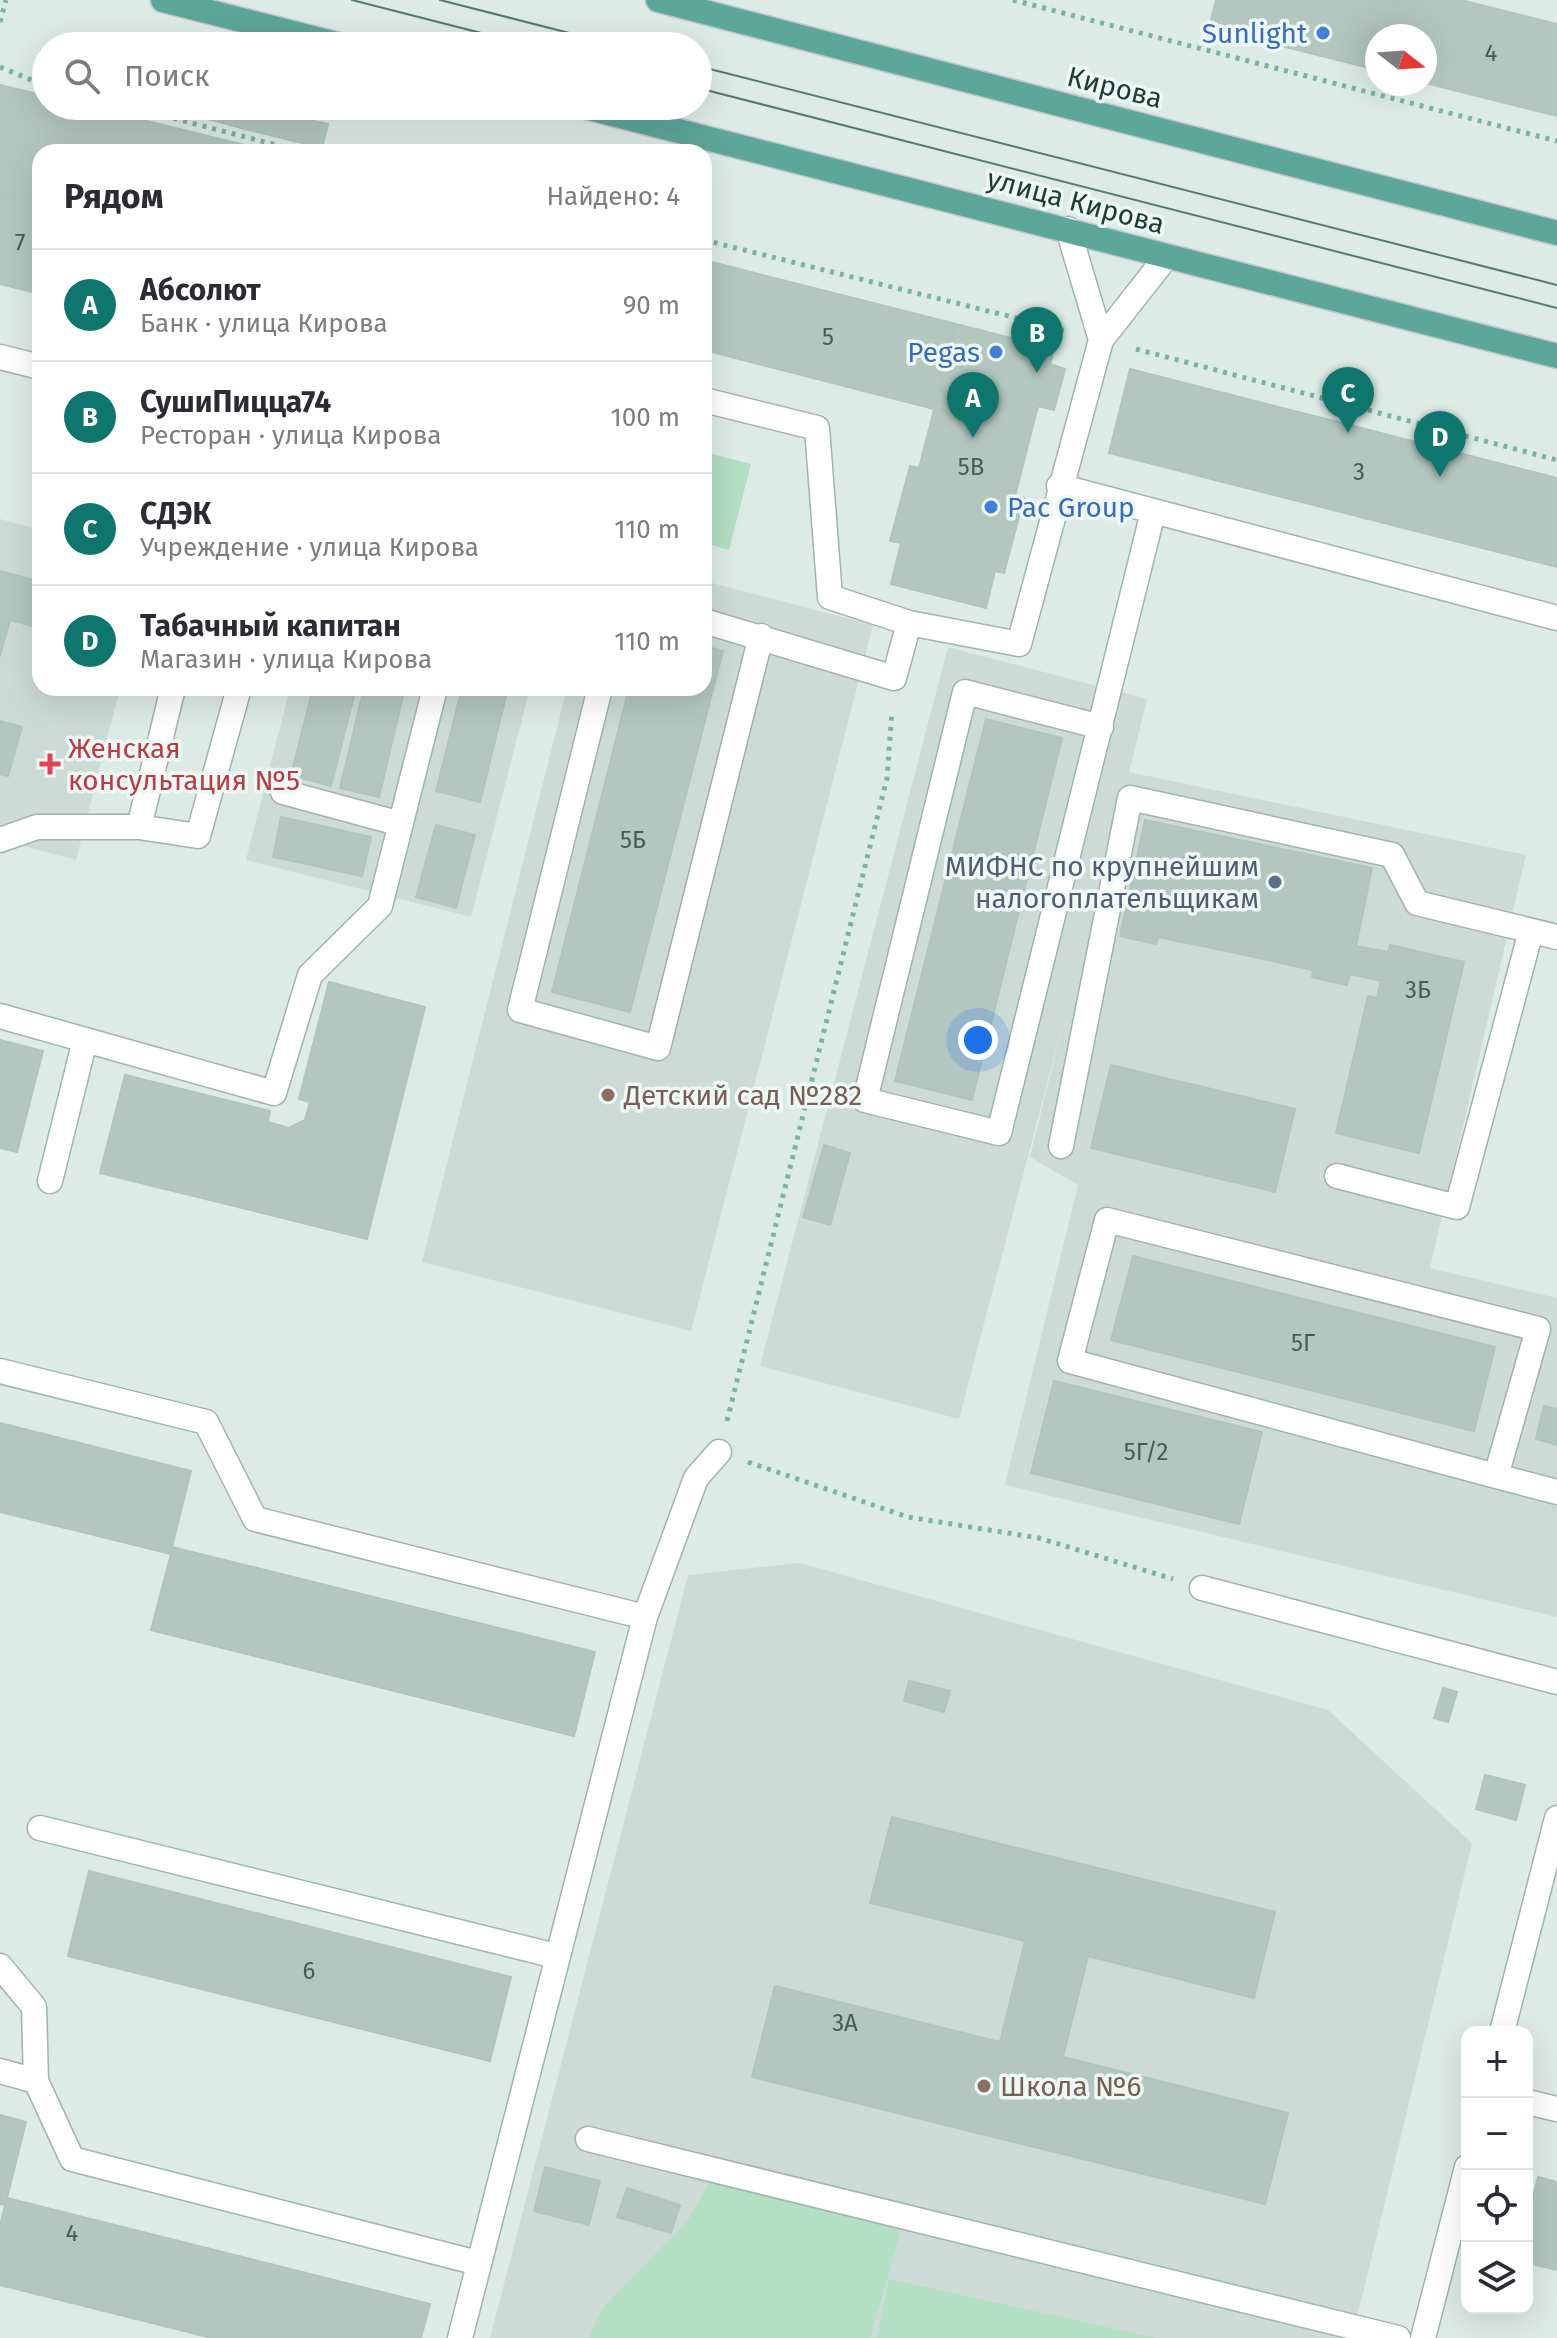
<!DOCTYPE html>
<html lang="ru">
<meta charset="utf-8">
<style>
body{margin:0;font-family:"Fira Sans",sans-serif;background:#f7f7f7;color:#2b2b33}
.controls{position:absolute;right:24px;bottom:24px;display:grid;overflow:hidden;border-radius:16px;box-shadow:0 8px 32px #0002}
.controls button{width:72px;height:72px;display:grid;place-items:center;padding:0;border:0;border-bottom:2px solid #e1e1e2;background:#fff;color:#2b2b33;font:40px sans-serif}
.compass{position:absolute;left:1365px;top:24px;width:72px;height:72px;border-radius:50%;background:#fff;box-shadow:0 8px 32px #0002;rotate:107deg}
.you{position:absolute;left:978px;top:1040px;width:28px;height:28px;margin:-20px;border:6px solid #fff;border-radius:50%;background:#1a73e8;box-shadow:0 0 0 12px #1a73e833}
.badge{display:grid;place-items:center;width:52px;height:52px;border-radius:50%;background:#0f766e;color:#fff;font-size:26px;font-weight:700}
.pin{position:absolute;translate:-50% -66px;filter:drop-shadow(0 2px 4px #0008)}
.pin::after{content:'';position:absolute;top:42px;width:28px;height:24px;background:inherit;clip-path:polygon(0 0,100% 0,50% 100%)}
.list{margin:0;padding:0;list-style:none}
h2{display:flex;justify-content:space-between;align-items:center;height:104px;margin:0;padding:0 32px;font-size:34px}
h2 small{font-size:26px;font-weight:400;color:#7c7c81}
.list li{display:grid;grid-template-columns:52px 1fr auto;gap:24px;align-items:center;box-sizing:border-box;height:112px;padding:0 32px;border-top:2px solid #e1e1e2}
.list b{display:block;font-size:30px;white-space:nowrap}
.list p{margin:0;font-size:26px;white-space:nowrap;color:#7c7c81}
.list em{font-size:26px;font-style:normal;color:#7c7c81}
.icon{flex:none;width:44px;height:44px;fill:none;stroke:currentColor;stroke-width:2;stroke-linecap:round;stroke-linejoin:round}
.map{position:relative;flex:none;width:1557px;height:2338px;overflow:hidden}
.search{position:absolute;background:#fff;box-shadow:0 8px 32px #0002;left:32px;top:32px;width:680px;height:88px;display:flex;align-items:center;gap:20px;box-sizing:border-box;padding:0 28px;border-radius:44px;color:#7c7c81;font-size:30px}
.panel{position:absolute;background:#fff;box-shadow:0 8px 32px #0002;left:32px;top:144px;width:680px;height:552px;border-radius:24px}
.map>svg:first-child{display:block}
.built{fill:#ccdbd6}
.green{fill:#b3dfc3}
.building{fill:#b3c6c0;stroke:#afc5be;stroke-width:2}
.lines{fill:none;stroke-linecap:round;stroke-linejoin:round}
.minor-casing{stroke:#a0b3ae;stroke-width:27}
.major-casing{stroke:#c0c8c7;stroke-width:27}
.path{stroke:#7ab3a6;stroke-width:5;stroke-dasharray:4 6;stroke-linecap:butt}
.minor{stroke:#fff;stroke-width:24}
.major{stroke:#5da69a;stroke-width:24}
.tram{stroke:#577973;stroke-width:2}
.shop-dot{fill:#3f7fe0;stroke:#eef8f4;stroke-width:3}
.health-dot{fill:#e0444e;stroke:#eef8f4;stroke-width:3}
.service-dot{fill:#5c6f8a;stroke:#eef8f4;stroke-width:3}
.education-dot{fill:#8d6e63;stroke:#eef8f4;stroke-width:3}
.labels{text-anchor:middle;stroke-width:7;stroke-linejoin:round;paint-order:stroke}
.number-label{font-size:24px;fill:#425e59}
.shop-label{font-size:28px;fill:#366cbe;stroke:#eef8f4;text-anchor:end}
.street-label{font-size:28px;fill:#1d3c37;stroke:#eef8f4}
.health-label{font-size:28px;fill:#be3a42;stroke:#eef8f4;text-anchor:start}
.service-label{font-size:28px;fill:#4e5e75;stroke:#eef8f4;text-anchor:end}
.education-label{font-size:28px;fill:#785e54;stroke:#eef8f4;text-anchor:start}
</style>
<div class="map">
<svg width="1557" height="2338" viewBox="0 0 1557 2338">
<rect width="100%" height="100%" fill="#ddebe6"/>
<path class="built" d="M0,519L40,530V688H120L76,860L0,840Z
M704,581L873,625L691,1331L422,1262L567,688H704Z
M948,647L1147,699L1129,772L1526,855L1430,1268L1557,1298V1617L1005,1485L1078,1185L1030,1157L1064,1019L959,1419L760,1366Z
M290,688H530L471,917L246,860Z
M800,1563L1328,1710L1472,1843L1352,2338H490L688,1575Z"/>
<path class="green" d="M704,452L751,464L729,550L704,543Z
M712,2179L901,2230L870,2338H589L601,2310L688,2220Z
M889,2279L1156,2338H877Z"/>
<path class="building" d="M1216,0H1461L1557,24V116L1425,83V36H1377V70L1209,28Z
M41,50L46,51V74L36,72Z
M0,85L46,96V106H86L273,152H40V191L35,201L0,192Z
M187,106H247L241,128L186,113Z
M247,106L328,124L322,148L241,128Z
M37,190L40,191V294L0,284V192L35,201Z
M704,260L956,324L934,409L704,350Z
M956,324L1054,349L1050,364L1065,369L1054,410L1038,406L1015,496L1024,498L1004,573L995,571L986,608L891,584L901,543L890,541L910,466L919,468Z
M1130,369L1557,478V567L1109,453Z
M0,571L40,582V628L10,620L0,656Z
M704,646L723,651L630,1012L552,992L629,688H704Z
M313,688H356L331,786L291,775Z
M364,688H405L379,797L340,788Z
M462,688H508L480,802L436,791Z
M986,719L1062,738L972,1100L895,1081Z
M0,721L22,727L8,776L0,774Z
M281,817L371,837L362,876L273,857Z
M1145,820L1372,868L1356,946L1388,952L1390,945L1464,962L1419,1153L1336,1133L1368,996L1377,998L1381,981L1350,974L1347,985L1312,977L1313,970L1236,953L1158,937L1156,944L1120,936Z
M436,825L475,835L456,908L416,897Z
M329,982L425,1007L367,1239L100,1173L125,1075L270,1111L268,1122L289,1128L305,1120L310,1102L299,1099Z
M0,1040L43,1051L17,1152L0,1148Z
M1111,1065L1295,1109L1275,1192L1091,1148Z
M824,1145L850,1153L830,1225L803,1217Z
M1133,1256L1495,1347L1474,1431L1111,1340Z
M1054,1381L1262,1432L1239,1524L1031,1473Z
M1544,1406L1557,1409V1445L1536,1439Z
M0,1423L191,1471L172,1547L595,1652L574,1736L151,1630L171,1554L0,1512Z
M909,1681L950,1691L944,1712L904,1701Z
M1443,1688L1457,1692L1448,1722L1434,1718Z
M1485,1775L1525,1785L1516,1820L1476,1809Z
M892,1817L1275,1912L1254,1998L1088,1956L1063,2057L1288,2113L1265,2204L752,2077L775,1986L1000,2042L1025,1941L870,1903Z
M89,1871L511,1977L490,2061L68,1956Z
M0,2115L26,2122L7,2198L430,2304L421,2338H212L0,2285V2226L5,2205L0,2204Z
M545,2167L600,2181L589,2225L534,2211Z
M1538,2177L1557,2182V2270L1527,2263V2223Z
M627,2188L680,2205L671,2233L617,2217Z"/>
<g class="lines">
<g class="minor-casing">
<path id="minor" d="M1068,229L1101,340L1167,256
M0,357L40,367
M704,400L817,428L830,597L909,623L1019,644L1101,340
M1059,486L1557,618
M704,621L894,678L909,623
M600,688L520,1010L658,1048L761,636
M1101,727L965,692L865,1100L999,1133L1153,512
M283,792L401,824
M139,827L173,688
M0,840L37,827H139L198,836L239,688
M0,1016L274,1093L310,975L380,906L435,688
M1061,1146L1130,798L1392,855L1417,903L1557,937
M1337,1176L1457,1207L1531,931
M50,1181L85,1040
M0,1371L206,1422L255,1519L645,1617L460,2338
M1496,1476L1538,1329L1107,1220L1070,1361L1496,1476L1557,1492
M1202,1588L1557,1682
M645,1617L696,1478L719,1452
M40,1828L556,1956
M0,1966L34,2007L36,2081
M1502,2032L1557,1818
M0,2071L36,2081L72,2159L478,2263
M1527,2102L1557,2109
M588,2139L1398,2338
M1423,2338L1467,2167"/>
</g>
<g class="major-casing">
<path id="major" d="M163,0L344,46
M658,0L1557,233
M581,106L1557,356"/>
</g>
<path class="path" d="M1013,0L1557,141
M0,22L6,0
M0,67L46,86
M125,106L304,152
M704,240L1064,330
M1136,349L1557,460
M727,1421L887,778L892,711
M748,1462L908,1517L1039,1538L1173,1579"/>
<use href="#minor" class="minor"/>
<use href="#major" class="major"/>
<path class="tram" d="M352,0L532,46
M440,0L620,46
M698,66L1557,285
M698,88L1557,308"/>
</g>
<g class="shop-dot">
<circle cx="1323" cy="33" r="8"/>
<circle cx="996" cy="352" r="8"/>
<circle cx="991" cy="507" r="8"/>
</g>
<path class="health-dot" d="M46 752h8v8h8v8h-8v8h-8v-8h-8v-8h8z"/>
<circle class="service-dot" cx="1275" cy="882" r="8"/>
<g class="education-dot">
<circle cx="608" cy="1095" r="8"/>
<circle cx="984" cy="2086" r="8"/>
</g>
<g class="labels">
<g class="number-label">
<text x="1491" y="61">4</text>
<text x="20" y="251">7</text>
<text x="828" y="345">5</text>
<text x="971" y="475">5В</text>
<text x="1359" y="480">3</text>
<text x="633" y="848">5Б</text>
<text x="1418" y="998">3Б</text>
<text x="1303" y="1351">5Г</text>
<text x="1146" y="1460">5Г/2</text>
<text x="309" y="1979">6</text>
<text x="845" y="2031">3А</text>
<text x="72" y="2241">4</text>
</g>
<g class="shop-label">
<text x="1307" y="43">Sunlight</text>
<text x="980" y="362">Pegas</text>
<text x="1007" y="517" text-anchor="start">Pac Group</text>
</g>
<g class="street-label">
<text transform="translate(1115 87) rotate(14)" y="10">Кирова</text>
<text transform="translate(1076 201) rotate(15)" y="10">улица Кирова</text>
</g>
<g class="health-label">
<text x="68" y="758">Женская<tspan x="68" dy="32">консультация №5</tspan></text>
</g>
<g class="service-label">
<text x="1259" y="876">МИФНС по крупнейшим<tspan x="1259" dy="32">налогоплательщикам</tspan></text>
</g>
<g class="education-label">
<text x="624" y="1105">Детский сад №282</text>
<text x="1000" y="2096">Школа №6</text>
</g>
</g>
</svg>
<div class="controls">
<button>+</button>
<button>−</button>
<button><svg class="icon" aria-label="locate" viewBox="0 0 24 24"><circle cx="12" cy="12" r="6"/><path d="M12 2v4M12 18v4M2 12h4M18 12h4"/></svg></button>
<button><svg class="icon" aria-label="layers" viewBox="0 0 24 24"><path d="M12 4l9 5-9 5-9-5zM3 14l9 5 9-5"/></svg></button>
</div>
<svg class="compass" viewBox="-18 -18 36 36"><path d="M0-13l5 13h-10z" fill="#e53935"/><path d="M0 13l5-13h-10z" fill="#7c7c81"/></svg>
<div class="you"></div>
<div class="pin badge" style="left:973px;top:438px">A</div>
<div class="pin badge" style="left:1037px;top:373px">B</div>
<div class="pin badge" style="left:1348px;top:433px">C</div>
<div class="pin badge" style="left:1440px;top:477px">D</div>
<div class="search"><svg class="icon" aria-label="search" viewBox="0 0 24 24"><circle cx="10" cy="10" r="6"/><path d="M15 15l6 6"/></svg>Поиск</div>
<section class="panel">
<h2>Рядом<small>Найдено: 4</small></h2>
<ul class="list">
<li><span class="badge">A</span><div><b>Абсолют</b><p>Банк · улица Кирова</p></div><em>90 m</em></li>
<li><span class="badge">B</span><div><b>СушиПицца74</b><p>Ресторан · улица Кирова</p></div><em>100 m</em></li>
<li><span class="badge">C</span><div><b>СДЭК</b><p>Учреждение · улица Кирова</p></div><em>110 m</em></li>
<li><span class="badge">D</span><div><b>Табачный капитан</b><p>Магазин · улица Кирова</p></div><em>110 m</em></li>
</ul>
</section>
</div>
